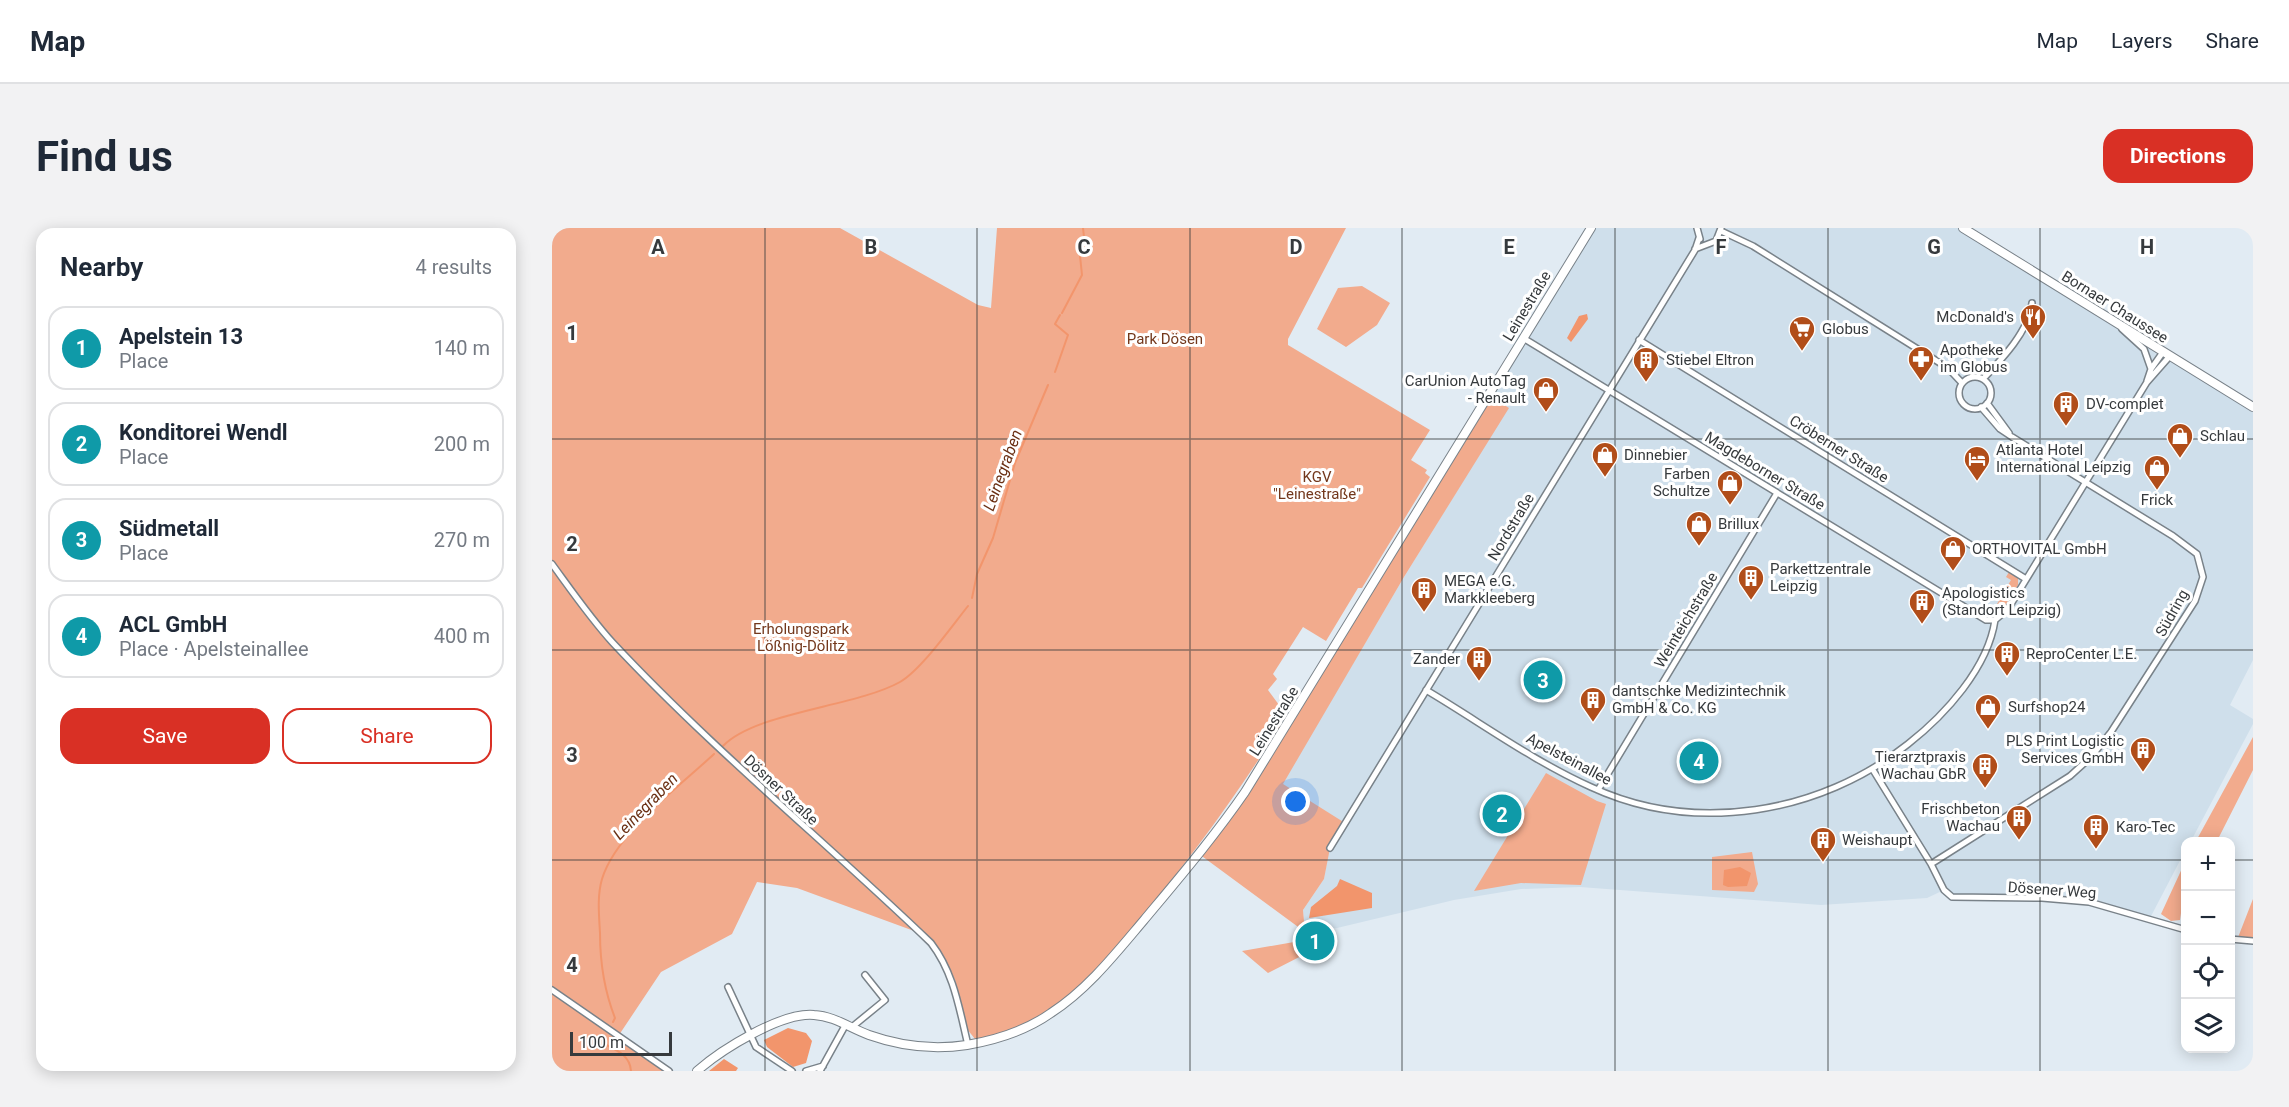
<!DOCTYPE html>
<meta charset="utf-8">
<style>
body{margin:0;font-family:Roboto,sans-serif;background:#f2f2f3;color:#1f2937}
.controls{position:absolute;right:18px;bottom:18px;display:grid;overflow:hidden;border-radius:12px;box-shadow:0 3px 15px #0003}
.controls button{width:54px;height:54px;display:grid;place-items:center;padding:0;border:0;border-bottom:2px solid #e0e1e3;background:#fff;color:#1f2937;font:30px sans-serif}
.scale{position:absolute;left:18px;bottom:15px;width:102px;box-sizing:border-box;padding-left:6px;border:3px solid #363a3d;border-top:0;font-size:16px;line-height:21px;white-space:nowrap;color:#363a3d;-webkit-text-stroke:4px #fff;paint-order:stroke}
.you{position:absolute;left:744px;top:574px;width:21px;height:21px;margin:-15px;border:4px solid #fff;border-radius:50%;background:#1a73e8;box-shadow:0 0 0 9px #1a73e833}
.badge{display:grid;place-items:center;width:39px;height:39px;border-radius:50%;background:#d93025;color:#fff;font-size:20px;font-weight:700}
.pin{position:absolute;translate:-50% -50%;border:3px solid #fff;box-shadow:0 2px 6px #0006}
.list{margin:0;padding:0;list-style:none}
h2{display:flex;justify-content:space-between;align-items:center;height:78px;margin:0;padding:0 24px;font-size:26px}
h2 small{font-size:20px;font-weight:400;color:#747a83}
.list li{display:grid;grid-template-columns:39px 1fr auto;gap:18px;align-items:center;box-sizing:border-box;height:84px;margin:0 12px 12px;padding:0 12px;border:2px solid #e0e1e3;border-radius:18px}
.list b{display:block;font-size:22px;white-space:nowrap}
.list p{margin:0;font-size:20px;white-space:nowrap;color:#747a83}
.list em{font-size:20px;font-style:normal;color:#747a83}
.actions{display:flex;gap:12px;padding:18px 24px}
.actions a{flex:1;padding:14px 0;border:2px solid #d93025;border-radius:18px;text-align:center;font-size:21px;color:#d93025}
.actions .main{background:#d93025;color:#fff}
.icon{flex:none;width:33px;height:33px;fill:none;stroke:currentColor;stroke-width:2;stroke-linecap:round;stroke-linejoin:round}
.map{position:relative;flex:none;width:1701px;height:843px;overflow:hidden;border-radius:18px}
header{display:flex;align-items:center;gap:36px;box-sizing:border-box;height:84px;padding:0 30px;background:#fff;border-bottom:2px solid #e0e1e3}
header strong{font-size:28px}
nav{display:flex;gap:33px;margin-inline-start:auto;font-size:21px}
.intro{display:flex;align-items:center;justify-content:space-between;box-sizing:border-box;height:144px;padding:0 36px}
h1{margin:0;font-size:42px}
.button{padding:15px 27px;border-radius:18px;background:#d93025;color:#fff;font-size:21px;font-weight:700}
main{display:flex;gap:36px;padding:0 36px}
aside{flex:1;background:#fff;border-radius:18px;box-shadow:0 3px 15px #0003}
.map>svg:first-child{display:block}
.built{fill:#cfdfeb}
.green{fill:#f2ab8d}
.water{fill:#f2956c}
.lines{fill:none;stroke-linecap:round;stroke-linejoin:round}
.stream{stroke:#f2956c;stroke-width:2}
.minor-casing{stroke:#798289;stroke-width:8}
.secondary-casing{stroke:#798289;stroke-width:10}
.minor{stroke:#fff;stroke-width:5}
.secondary{stroke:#fff;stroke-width:8}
.grid{fill:none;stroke:#363a3d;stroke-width:1.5;stroke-opacity:0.55}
.labels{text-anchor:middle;stroke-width:6;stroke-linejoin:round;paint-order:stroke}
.street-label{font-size:15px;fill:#363a3d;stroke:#fff}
.poi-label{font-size:15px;fill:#363a3d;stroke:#fff;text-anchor:start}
.park-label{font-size:15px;fill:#73381c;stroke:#fff}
.water-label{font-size:16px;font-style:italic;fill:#6b3014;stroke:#fff}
.grid-label{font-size:20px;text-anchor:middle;font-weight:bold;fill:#363a3d;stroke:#fff;stroke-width:6;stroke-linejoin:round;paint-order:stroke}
</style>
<header>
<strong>Map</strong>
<nav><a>Map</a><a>Layers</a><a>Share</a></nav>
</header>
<div class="intro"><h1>Find us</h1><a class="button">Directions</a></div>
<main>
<aside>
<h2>Nearby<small>4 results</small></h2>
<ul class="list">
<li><span class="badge" style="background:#0f9aa8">1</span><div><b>Apelstein 13</b><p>Place</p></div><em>140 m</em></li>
<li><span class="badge" style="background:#0f9aa8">2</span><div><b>Konditorei Wendl</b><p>Place</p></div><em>200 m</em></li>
<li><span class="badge" style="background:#0f9aa8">3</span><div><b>Südmetall</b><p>Place</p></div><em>270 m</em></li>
<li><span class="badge" style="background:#0f9aa8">4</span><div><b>ACL GmbH</b><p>Place · Apelsteinallee</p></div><em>400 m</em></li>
</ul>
<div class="actions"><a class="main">Save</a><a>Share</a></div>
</aside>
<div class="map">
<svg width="1701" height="843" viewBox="0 0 1701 843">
<rect width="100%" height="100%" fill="#e1ebf3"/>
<path class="built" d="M1039,0H1411L1701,179V432L1678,477L1701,491V496L1639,613L1634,614L1633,623L1597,692L1558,679L1490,670L1400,669L1392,662L1375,670L1269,677L1028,659L969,661L902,672L785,700L753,704L751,682L772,651L776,629L730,556L852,349L956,180L937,167Z"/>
<path class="green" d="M0,0H288L426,77L439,80L445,0H794L736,111V117L878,202L859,232L875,242L873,245L878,249L810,360H806L774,413L751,399L721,446L725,451L716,462L730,481L723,493L729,497C684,568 635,636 580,700C557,726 534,754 507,775C484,793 452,809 423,811L415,801L403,752L390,726L373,707L245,660L205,654L180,706L109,744L67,807L117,843H0Z
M810,58L838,75L825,97L794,119L765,101L786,60Z
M937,167L957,180L852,349L731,556L793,595L778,620L772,651L751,682L753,704L647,626L671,596Z
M1457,344L1466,350V357L1453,378L1445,376L1459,352L1454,349Z
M1701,509V542L1665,613H1644Z
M994,545L1045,573L1054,576L1029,657L969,655L922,663Z
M1200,624L1206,656L1202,664L1160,662V629Z
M1633,634C1634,655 1631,673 1628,692L1619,693L1609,686Z
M1701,671V713L1685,712L1699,676Z
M759,711L761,722L716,745L690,723Z"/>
<path class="water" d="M1035,86L1036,91L1019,114L1015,110L1027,88Z
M1188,639L1199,645L1195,658L1176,659L1171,657L1172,642Z
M788,651L820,665V680L757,690L759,679L785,658Z
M236,800L254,805L260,813L254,835L241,839L215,819L212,812Z
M172,831L186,840L184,843H157Z"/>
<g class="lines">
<path class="stream" d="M510,85L530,47L527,18L532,9L531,0
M503,144L516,107L503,96L508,87
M420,370L425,346L441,310L463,235L496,157
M171,518C204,484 303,479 348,454C369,442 400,398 416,378
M61,794L63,790C52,762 48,735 48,705C47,687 45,668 50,651C64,605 128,558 162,526
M51,808L48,814C62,821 78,826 79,843"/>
<g class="minor-casing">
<path id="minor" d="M1145,0L1148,11
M1169,3L1201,18L1396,140L1410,155
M1143,21L1164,13L1169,0
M1570,101L1592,121L1599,141
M971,110L1434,392H1443
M1087,112L1474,351
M1407 165a16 16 0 1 1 32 0a16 16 0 1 1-32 0Z
M1431,151C1450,131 1477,103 1480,75
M1595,153L1599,141L1611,124
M1435,175L1457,205
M0,336C19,362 39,391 61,415C161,522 274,614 379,715C402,745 407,780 416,817
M1443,392L1456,381L1595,154L1617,129
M874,462C928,494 981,533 1039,559C1143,607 1268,586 1356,516C1393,487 1436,440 1443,392
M1321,542L1379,636L1518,548L1539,529L1559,504L1643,373L1651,349L1645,326L1621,308L1460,209L1448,201L1429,179
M1046,562L1225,265
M778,620L1143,22L1147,10
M1379,636L1392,662L1400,669L1490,670L1537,674L1634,702
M1678,711L1701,713
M176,759L204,819L240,843
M0,762L117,843
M300,799L333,772L313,747
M254,843L271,838
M268,843L294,796"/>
</g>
<g class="secondary-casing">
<path id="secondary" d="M1411,0L1701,179
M145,843C169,822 229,784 262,787C282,788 298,800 317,807C348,818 382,822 415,817C444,812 475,802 499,785C536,761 564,725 592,692C627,650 662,609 693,564L1039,0"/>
</g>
<use href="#minor" class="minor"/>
<use href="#secondary" class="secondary"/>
</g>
<path class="grid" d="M213,0V843M425,0V843M638,0V843M850,0V843M1063,0V843M1276,0V843M1488,0V843M0,211H1701M0,422H1701M0,632H1634M1678,632H1701"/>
<defs>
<g id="restaurant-pin" transform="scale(1.35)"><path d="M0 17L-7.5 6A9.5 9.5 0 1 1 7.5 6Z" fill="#b14d19" stroke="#fff"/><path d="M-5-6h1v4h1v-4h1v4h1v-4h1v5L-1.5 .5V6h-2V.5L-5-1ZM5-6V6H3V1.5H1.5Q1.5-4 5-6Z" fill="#fff"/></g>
<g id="supermarket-pin" transform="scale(1.35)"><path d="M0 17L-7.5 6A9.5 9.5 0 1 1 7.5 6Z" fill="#b14d19" stroke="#fff"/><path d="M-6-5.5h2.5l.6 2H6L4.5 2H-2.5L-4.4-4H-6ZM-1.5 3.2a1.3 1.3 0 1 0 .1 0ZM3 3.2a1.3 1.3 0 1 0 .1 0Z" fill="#fff"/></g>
<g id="pharmacy-pin" transform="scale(1.35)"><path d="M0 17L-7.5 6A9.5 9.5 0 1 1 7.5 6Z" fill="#b14d19" stroke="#fff"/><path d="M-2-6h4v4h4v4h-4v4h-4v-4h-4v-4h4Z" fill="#fff"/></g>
<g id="building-pin" transform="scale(1.35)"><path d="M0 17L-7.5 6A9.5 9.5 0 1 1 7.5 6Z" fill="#b14d19" stroke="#fff"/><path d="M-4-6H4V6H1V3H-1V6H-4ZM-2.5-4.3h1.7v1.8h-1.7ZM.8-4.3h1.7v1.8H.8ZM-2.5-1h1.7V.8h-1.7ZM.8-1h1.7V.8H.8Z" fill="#fff"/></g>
<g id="shop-pin" transform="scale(1.35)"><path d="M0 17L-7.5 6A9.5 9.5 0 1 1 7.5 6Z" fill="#b14d19" stroke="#fff"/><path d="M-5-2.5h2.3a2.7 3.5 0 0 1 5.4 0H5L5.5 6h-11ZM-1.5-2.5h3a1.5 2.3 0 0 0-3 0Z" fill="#fff"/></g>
<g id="hotel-pin" transform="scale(1.35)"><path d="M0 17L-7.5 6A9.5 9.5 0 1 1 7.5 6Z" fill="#b14d19" stroke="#fff"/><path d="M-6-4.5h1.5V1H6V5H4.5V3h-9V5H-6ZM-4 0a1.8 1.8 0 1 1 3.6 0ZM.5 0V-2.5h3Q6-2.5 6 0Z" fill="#fff"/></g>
</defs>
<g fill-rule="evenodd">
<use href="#restaurant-pin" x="1481" y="89"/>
<use href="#supermarket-pin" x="1250" y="101"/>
<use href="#pharmacy-pin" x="1369" y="131"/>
<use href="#building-pin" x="1094" y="132"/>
<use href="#shop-pin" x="994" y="162"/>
<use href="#building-pin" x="1514" y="176"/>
<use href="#shop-pin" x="1628" y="208"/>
<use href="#shop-pin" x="1053" y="227"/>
<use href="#hotel-pin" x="1425" y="231"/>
<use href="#shop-pin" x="1605" y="240"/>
<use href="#shop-pin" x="1178" y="255"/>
<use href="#shop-pin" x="1147" y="296"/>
<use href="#shop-pin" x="1401" y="321"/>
<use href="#building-pin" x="1199" y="350"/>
<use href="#building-pin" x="872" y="362"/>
<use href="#building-pin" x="1370" y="374"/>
<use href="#building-pin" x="1455" y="426"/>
<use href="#building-pin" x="927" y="431"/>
<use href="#building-pin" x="1041" y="472"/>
<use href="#shop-pin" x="1436" y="479"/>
<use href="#building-pin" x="1591" y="522"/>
<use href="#building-pin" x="1433" y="538"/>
<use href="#building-pin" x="1467" y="590"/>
<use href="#building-pin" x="1544" y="599"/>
<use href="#building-pin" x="1271" y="612"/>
</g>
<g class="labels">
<g class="street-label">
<text transform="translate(975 78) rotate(-59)" y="5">Leinestraße</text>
<text transform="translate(1563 79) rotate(32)" y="5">Bornaer Chaussee</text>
<text transform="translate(1287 221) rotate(32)" y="5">Cröberner Straße</text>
<text transform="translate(1213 243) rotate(31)" y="5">Magdeborner Straße</text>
<text transform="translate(959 299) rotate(-59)" y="5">Nordstraße</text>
<text transform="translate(1620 385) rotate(-61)" y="5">Südring</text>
<text transform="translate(1134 392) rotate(-59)" y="5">Weinteichstraße</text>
<text transform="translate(722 493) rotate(-58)" y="5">Leinestraße</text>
<text transform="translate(1017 531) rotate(28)" y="5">Apelsteinallee</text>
<text transform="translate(229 562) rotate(43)" y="5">Dösner Straße</text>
<text transform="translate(1500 662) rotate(4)" y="5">Dösener Weg</text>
</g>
<g class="poi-label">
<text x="1462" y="94" text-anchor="end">McDonald's</text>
<text x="1270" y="106">Globus</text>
<text x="1388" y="127">Apotheke<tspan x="1388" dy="17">im Globus</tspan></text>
<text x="1114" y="137">Stiebel Eltron</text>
<text x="974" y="158" text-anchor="end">CarUnion AutoTag<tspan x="974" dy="17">- Renault</tspan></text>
<text x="1534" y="181">DV-complet</text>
<text x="1648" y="213">Schlau</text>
<text x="1444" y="227">Atlanta Hotel<tspan x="1444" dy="17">International Leipzig</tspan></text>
<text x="1072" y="232">Dinnebier</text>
<text x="1158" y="251" text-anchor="end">Farben<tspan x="1158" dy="17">Schultze</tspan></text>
<text x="1605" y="277" text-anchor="middle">Frick</text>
<text x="1166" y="301">Brillux</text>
<text x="1420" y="326">ORTHOVITAL GmbH</text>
<text x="1218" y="346">Parkettzentrale<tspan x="1218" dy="17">Leipzig</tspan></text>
<text x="892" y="358">MEGA e.G.<tspan x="892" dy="17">Markkleeberg</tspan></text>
<text x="1390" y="370">Apologistics<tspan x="1390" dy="17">(Standort Leipzig)</tspan></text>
<text x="1474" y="431">ReproCenter L.E.</text>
<text x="908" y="436" text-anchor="end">Zander</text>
<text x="1060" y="468">dantschke Medizintechnik<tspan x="1060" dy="17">GmbH &amp; Co. KG</tspan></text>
<text x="1456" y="484">Surfshop24</text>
<text x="1572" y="518" text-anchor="end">PLS Print Logistic<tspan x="1572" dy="17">Services GmbH</tspan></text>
<text x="1414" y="534" text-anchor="end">Tierarztpraxis<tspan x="1414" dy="17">Wachau GbR</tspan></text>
<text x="1448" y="586" text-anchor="end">Frischbeton<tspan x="1448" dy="17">Wachau</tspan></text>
<text x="1564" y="604">Karo-Tec</text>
<text x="1290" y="617">Weishaupt</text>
</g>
<g class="park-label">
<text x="613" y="116">Park Dösen</text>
<text x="765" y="254">KGV<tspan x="765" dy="17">"Leinestraße"</tspan></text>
<text x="249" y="406">Erholungspark<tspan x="249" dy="17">Lößnig-Dölitz</tspan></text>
</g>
<g class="water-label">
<text transform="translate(450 242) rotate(-70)" y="6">Leinegraben</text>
<text transform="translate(93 578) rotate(-46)" y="6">Leinegraben</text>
</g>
</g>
<g class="grid-label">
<text x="106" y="26">A</text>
<text x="319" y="26">B</text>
<text x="532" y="26">C</text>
<text x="744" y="26">D</text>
<text x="957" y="26">E</text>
<text x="1169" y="26">F</text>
<text x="1382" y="26">G</text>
<text x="1595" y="26">H</text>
<text x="20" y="112">1</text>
<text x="20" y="323">2</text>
<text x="20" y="534">3</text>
<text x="20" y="744">4</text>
</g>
</svg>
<div class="controls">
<button>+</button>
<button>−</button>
<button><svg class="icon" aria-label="locate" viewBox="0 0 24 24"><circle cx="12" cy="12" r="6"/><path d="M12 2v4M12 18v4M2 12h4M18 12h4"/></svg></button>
<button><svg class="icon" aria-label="layers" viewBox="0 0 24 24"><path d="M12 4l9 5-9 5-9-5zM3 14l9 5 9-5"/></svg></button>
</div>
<div class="scale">100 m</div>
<div class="you"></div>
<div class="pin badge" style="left:763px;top:713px;background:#0f9aa8">1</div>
<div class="pin badge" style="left:950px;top:586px;background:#0f9aa8">2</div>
<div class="pin badge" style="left:991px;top:452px;background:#0f9aa8">3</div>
<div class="pin badge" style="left:1147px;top:533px;background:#0f9aa8">4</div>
</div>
</main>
